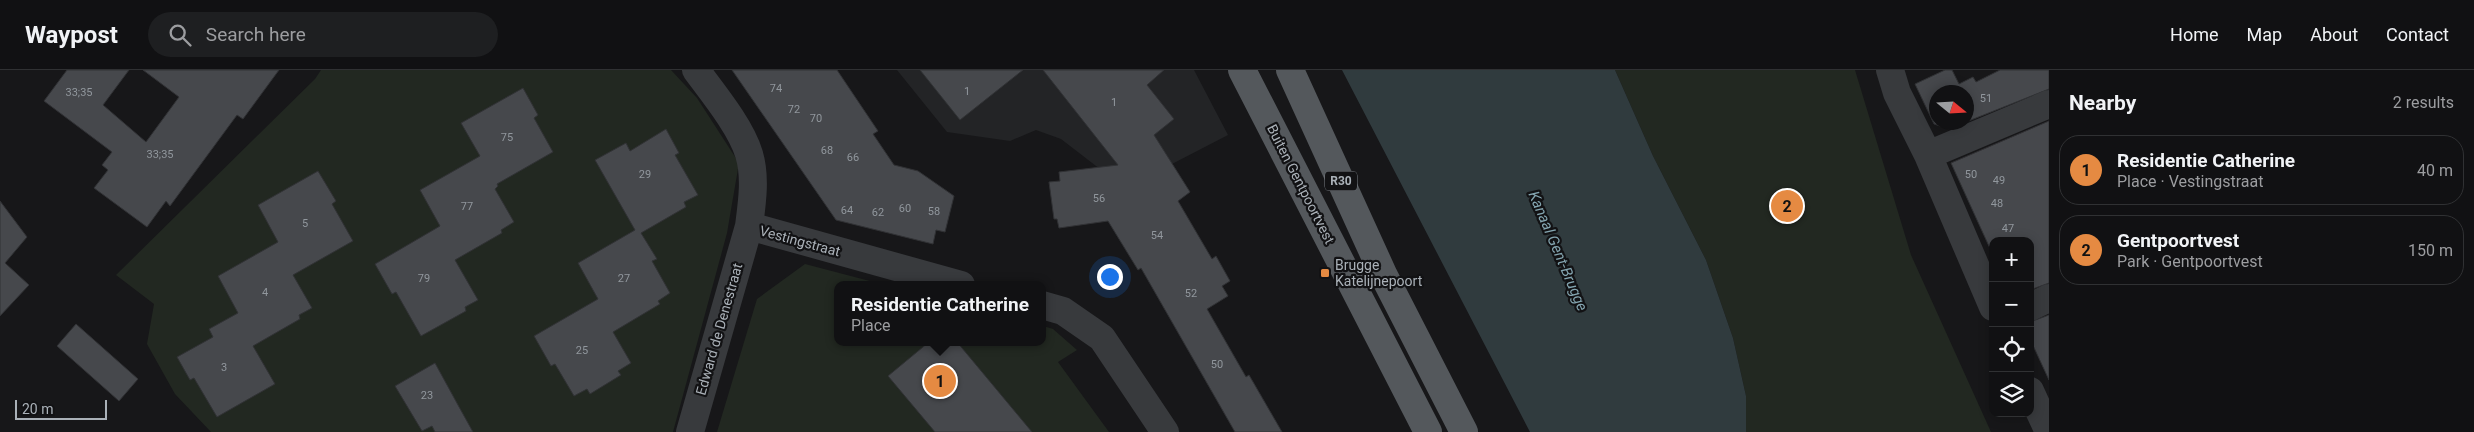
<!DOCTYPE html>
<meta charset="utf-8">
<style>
body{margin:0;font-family:Roboto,sans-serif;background:#1e1f21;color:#f1f3f6}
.controls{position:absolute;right:15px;bottom:15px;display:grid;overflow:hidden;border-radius:10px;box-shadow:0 2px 12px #0003}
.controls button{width:45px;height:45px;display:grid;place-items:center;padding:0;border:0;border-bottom:1px solid #303133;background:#111113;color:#f1f3f6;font:25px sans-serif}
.compass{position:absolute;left:1929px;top:15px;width:45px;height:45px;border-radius:50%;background:#111113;box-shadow:0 2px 12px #0003;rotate:108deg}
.scale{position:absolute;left:15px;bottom:12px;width:92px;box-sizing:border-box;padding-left:5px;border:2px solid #aab1b8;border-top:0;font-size:14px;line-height:18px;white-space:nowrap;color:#aab1b8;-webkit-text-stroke:4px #121214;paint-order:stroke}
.you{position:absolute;left:1109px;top:206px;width:18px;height:18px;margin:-12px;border:4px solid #fff;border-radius:50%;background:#1a73e8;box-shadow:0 0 0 8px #1a73e833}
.badge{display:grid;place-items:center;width:32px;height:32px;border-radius:50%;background:#e58a42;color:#111;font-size:16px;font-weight:700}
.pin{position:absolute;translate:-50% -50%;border:2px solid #fff;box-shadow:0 1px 5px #0006}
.popup{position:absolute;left:834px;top:211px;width:212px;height:65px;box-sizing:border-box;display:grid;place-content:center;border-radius:10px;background:#111113;filter:drop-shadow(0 1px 4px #0005);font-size:16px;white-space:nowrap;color:#9c9da0}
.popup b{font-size:19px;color:#f1f3f6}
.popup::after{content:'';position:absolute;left:50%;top:100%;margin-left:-10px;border:10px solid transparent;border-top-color:#111113}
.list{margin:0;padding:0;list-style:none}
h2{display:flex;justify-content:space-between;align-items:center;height:65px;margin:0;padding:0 20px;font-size:21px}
h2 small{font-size:16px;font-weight:400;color:#9c9da0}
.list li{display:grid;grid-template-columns:32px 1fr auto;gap:15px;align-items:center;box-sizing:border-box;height:70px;margin:0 10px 10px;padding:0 10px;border:1px solid #303133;border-radius:20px}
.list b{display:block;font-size:19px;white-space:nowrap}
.list p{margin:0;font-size:16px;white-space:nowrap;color:#9c9da0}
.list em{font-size:16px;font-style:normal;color:#9c9da0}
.icon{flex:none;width:28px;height:28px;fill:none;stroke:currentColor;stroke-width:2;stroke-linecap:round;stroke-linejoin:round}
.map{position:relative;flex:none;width:2049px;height:362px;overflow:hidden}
header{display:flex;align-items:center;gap:30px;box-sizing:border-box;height:70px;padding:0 25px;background:#111113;border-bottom:1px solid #303133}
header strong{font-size:24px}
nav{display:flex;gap:28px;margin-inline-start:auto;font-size:18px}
.search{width:350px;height:45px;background:#1e1f21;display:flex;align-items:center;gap:12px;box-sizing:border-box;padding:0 18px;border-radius:28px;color:#9c9da0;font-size:19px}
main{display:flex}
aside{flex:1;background:#111113}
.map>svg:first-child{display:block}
.built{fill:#232426}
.green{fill:#222821}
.water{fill:#303b3e}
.building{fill:#46484c;stroke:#313235}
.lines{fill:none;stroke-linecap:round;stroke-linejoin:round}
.street{stroke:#383a3d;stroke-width:28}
.primary{stroke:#54585c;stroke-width:28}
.poi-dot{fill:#e58a42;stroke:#121214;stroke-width:2}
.labels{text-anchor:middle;stroke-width:4.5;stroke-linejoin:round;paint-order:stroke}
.number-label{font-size:11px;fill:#91979d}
.shield{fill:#121214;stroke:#7c8187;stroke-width:1}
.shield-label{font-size:12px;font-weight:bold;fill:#aab1b8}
.street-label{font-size:14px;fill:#aab1b8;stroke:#121214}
.poi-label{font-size:14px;fill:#aab1b8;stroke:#121214;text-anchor:start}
.water-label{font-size:15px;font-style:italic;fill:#84a5b0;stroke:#121214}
</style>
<header>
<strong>Waypost</strong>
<div class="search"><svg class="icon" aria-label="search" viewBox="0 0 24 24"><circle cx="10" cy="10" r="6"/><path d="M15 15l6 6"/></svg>Search here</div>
<nav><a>Home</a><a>Map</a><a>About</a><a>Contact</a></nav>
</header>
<main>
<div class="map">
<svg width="2049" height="362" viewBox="0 0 2049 362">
<rect width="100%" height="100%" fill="#171719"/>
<path class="built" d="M897,0H1194L1228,65L1141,110L1109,106L1061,69L1036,60L1010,71L947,62Z"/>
<path class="green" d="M321,0H671L697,28L739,93L727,163L673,362H211L175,324L147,274L154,234L116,205L315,9Z
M1615,0H1855L1911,185L1991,362H1746V326L1733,268L1706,190L1653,86Z
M805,194L885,215H838V272H1042L1043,256L1053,259L1077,280L1058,292L1109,362H717L757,229Z"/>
<path class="water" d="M1342,0H1615L1653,86L1706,190L1733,268L1746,326V362H1530Z"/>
<path class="building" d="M67,0H129L103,35L146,72L179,27L143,0H279L243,49L237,45L170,136L166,131L147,157L94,118L108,100L102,95L112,82L44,31Z
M732,0H837L878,61L873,64L894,95L918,101L954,126L945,162L936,160L933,174L836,150Z
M920,0H1023L960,50Z
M1043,0H1164L1147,15L1174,49L1154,65L1190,122L1178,131L1212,189L1216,186L1230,211L1222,216L1228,226L1207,239L1246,307L1249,305L1282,362H1235L1141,198L1138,200L1108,151L1059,158L1057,149H1054L1049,112L1060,111L1059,102L1118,95Z
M1945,0H1952L1959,14L1973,7L1976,12L2000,0H2049V19L1966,52V22H1936V52H1965L1949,59L1934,54L1915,14Z
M523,18L538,45L534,48L553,82L497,114L498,116L495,119L514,152L501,160L502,163L455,190L478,230L465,237L466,241L421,266L396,222L392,224L375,194L440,156L420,120L480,86L461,53Z
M2049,51V213L2030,220V171H1993V185L1951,93Z
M666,59L679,83L675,85L698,125L684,132L686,137L641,163L657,189L652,191L670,223L658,231L660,234L613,262L631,293L618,301L621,305L590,324L587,319L574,326L555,294L551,296L534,266L598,229L578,193L635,160L595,90L626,73L630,81Z
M318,101L336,131L332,134L353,171L293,205L312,238L299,245L300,249L253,276L275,314L217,347L194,308L190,310L177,287L213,267L209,259L238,243L218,206L278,172L258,135Z
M0,131L27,167L5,193L29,215L0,246Z
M2049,245V310L2030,269V252Z
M76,254L138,309L119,331L57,276Z
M929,272H957L1032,362H935L888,306Z
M435,293L458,335L473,362H435L432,356L422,361L395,316Z"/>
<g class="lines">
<path class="street" d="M1890,0L1897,23L1928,85L1993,237
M1928,85L2049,34
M749,156L961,215
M1042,235L1063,241L1102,268L1165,362
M2030,237L2049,228
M2030,321L2049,362
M690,362L749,156C752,133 756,107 749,84C741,57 713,23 696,0"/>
<path class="primary" d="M1242,0L1428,362
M1290,0L1384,206L1464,362"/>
</g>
<rect class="poi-dot" x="1320" y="198" width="10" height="10" rx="2.5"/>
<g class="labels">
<g class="number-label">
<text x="776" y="22">74</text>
<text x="967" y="25">1</text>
<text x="79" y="26">33;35</text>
<text x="1986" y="32">51</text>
<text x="1114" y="36">1</text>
<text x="794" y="43">72</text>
<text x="816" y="52">70</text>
<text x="507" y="71">75</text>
<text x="827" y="84">68</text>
<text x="160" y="88">33;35</text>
<text x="853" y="91">66</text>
<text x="645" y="108">29</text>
<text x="1971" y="108">50</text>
<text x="1999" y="114">49</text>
<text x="1099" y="132">56</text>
<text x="1997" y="137">48</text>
<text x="467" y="140">77</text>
<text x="905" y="142">60</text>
<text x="847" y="144">64</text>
<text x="934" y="145">58</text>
<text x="878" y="146">62</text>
<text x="305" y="157">5</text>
<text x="2008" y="162">47</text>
<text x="1157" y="169">54</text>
<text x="424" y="212">79</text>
<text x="624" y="212">27</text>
<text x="265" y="226">4</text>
<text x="1191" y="227">52</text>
<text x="582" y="284">25</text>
<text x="1217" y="298">50</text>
<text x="224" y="301">3</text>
<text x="427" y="329">23</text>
</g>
<rect class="shield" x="1325" y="101.5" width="32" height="19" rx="4"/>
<g class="shield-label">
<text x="1341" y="115">R30</text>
</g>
<g class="street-label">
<text transform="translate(1301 114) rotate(63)" y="5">Buiten Gentpoortvest</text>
<text transform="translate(800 171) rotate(15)" y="5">Vestingstraat</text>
<text transform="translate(719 259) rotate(-74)" y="5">Edward de Denestraat</text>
</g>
<g class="poi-label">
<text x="1335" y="200">Brugge<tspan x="1335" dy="16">Katelijnepoort</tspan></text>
</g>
<g class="water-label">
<text transform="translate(1558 181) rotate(67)" y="5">Kanaal Gent-Brugge</text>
</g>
</g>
</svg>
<div class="controls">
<button>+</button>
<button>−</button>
<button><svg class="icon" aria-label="locate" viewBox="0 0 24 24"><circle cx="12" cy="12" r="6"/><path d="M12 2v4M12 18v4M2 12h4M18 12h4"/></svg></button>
<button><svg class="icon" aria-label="layers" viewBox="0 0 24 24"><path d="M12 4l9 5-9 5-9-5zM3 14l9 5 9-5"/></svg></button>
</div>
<svg class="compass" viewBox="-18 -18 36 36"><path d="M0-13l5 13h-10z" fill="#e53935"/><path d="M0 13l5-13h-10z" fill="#9c9da0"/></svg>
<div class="scale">20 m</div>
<div class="you"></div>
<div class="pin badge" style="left:940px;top:311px">1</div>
<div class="popup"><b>Residentie Catherine</b>Place</div>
<div class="pin badge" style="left:1787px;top:136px">2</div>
</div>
<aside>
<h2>Nearby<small>2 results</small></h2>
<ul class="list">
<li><span class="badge">1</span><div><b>Residentie Catherine</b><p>Place · Vestingstraat</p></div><em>40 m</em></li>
<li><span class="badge">2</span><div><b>Gentpoortvest</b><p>Park · Gentpoortvest</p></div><em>150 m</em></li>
</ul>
</aside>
</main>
